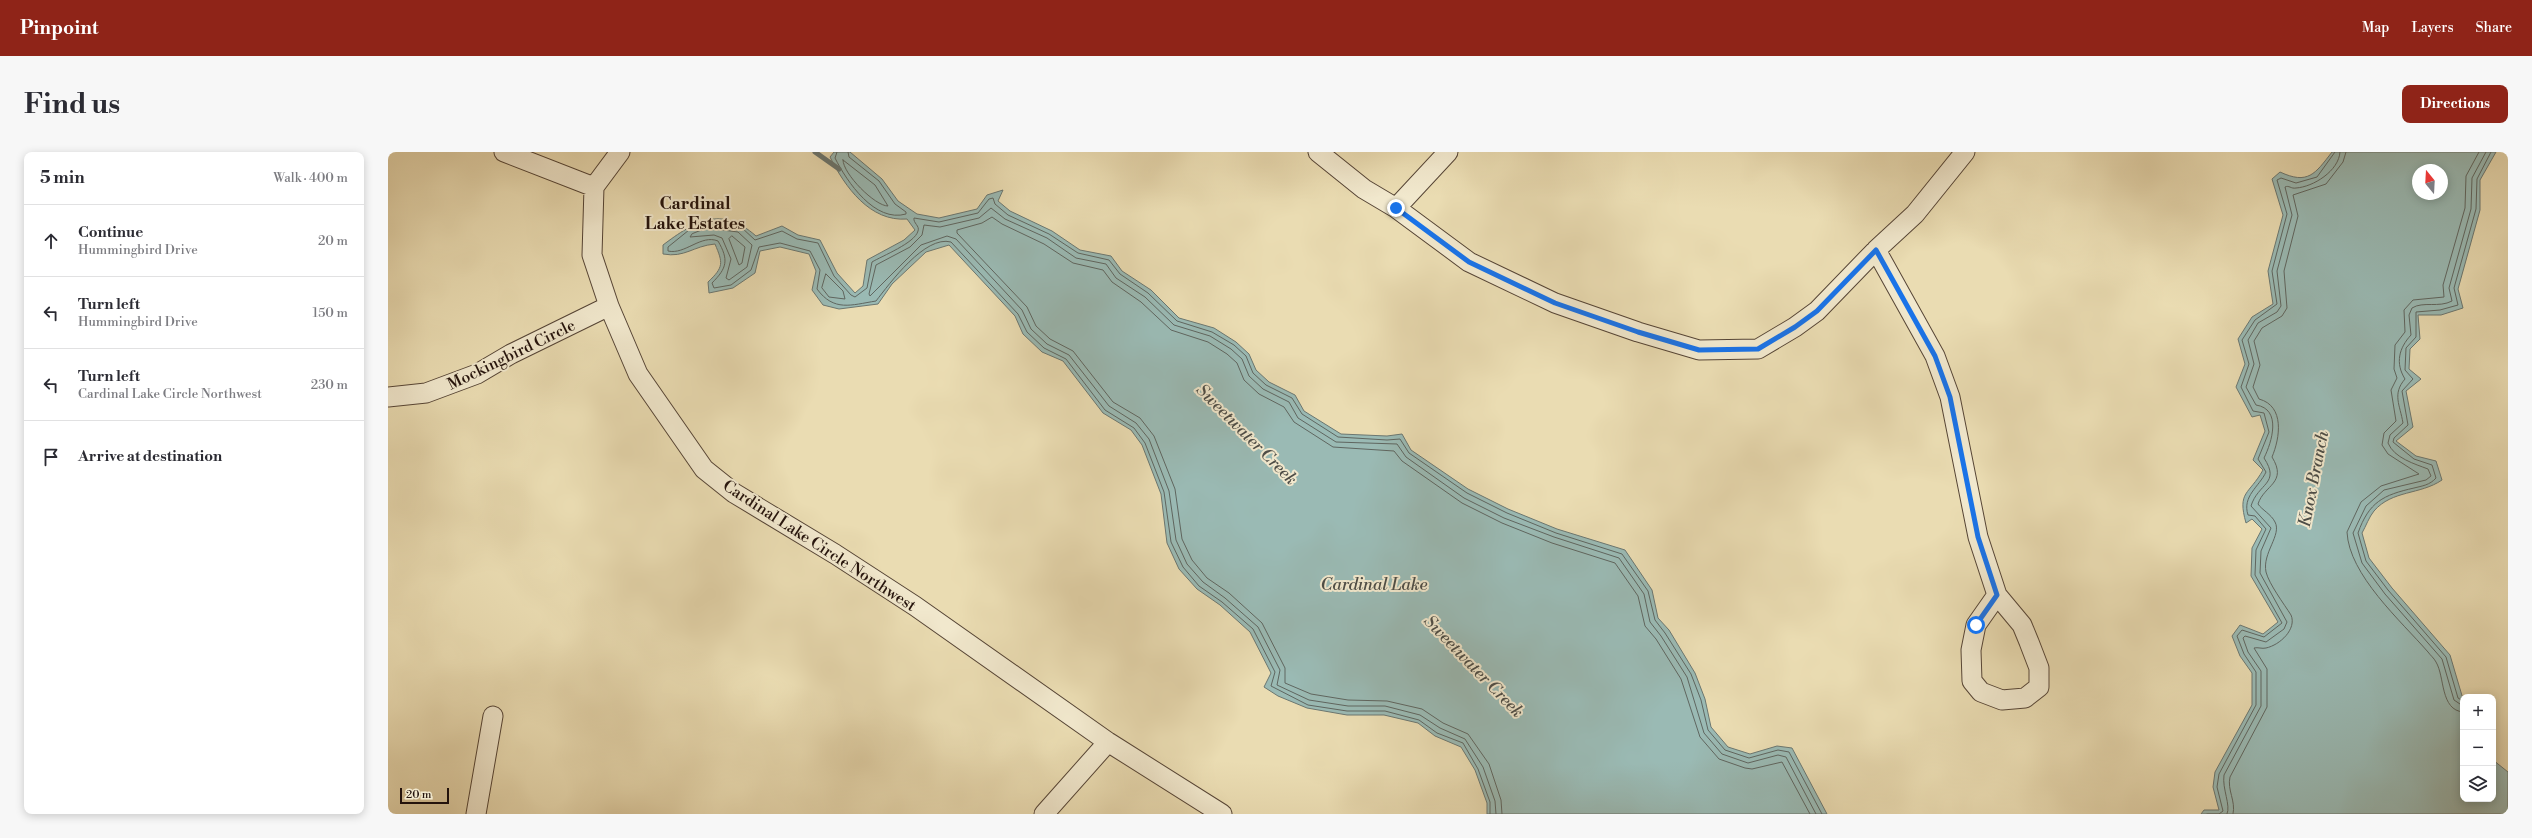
<!DOCTYPE html>
<meta charset="utf-8">
<style>
body{margin:0;font-family:"Libre Bodoni",serif;background:#f7f7f7;color:#2b2b33}
.controls{position:absolute;right:12px;bottom:12px;display:grid;overflow:hidden;border-radius:8px;box-shadow:0 2px 10px #0003}
.controls button{width:36px;height:36px;display:grid;place-items:center;padding:0;border:0;border-bottom:1px solid #e1e1e2;background:#fff;color:#2b2b33;font:20px sans-serif}
.compass{position:absolute;left:2024px;top:12px;width:36px;height:36px;border-radius:50%;background:#fff;box-shadow:0 2px 10px #0003;rotate:342deg}
.scale{position:absolute;left:12px;bottom:10px;width:49px;box-sizing:border-box;padding-left:4px;border:2px solid #24130c;border-top:0;font-size:11px;line-height:14px;white-space:nowrap;color:#24130c;-webkit-text-stroke:3px #f1e8cd;paint-order:stroke}
.stop{position:absolute;width:12px;height:12px;margin:-9px;border:3px solid #1a73e8;border-radius:50%;background:#fff}
.stop.end{background:#1a73e8;border-color:#fff;box-shadow:0 1px 4px #0008}
.list{margin:0;padding:0;list-style:none}
h2{display:flex;justify-content:space-between;align-items:center;height:52px;margin:0;padding:0 16px;font-size:17px}
h2 small{font-size:13px;font-weight:400;color:#7c7c81}
.list li{display:grid;grid-template-columns:26px 1fr auto;gap:12px;align-items:center;box-sizing:border-box;height:72px;padding:0 16px;border-top:1px solid #e1e1e2}
.list b{display:block;font-size:15px;white-space:nowrap}
.list p{margin:0;font-size:13px;white-space:nowrap;color:#7c7c81}
.list em{font-size:13px;font-style:normal;color:#7c7c81}
.icon{flex:none;width:22px;height:22px;fill:none;stroke:currentColor;stroke-width:2;stroke-linecap:round;stroke-linejoin:round}
.map{position:relative;flex:none;width:2120px;height:662px;overflow:hidden;border-radius:8px}
header{display:flex;align-items:center;gap:24px;box-sizing:border-box;height:56px;padding:0 20px;background:#8f2418;color:#fff}
header strong{font-size:19px}
nav{display:flex;gap:22px;margin-inline-start:auto;font-size:14px}
.intro{display:flex;align-items:center;justify-content:space-between;box-sizing:border-box;height:96px;padding:0 24px}
h1{margin:0;font-size:28px}
.button{padding:10px 18px;border-radius:8px;background:#8f2418;color:#fff;font-size:14px;font-weight:700}
main{display:flex;gap:24px;padding:0 24px}
aside{flex:1;background:#fff;border-radius:8px;box-shadow:0 2px 10px #0003}
.map>svg:first-child{display:block}
.water{fill:#9abab4;stroke:#6b7771;fill-rule:evenodd}
.lines{fill:none;stroke-linecap:round;stroke-linejoin:round}
.shore{stroke:#5f6660;stroke-width:1}
.stream{stroke:#6b7771;stroke-width:5}
.minor-casing{stroke:#564536;stroke-width:21}
.minor{stroke:#f1e8cd;stroke-width:19}
.route{stroke:#1a73e8;stroke-width:5}
.labels{text-anchor:middle;stroke-width:4;stroke-linejoin:round;paint-order:stroke}
.street-label{font-size:16px;fill:#24130c;stroke:#f1e8cd}
.neighbourhood-label{font-size:17px;font-weight:bold;fill:#24130c;stroke:#f1e8cd}
.water-label{font-size:17px;font-style:italic;fill:#4d4d47;stroke:#f1e8cd}
</style>
<header>
<strong>Pinpoint</strong>
<nav><a>Map</a><a>Layers</a><a>Share</a></nav>
</header>
<div class="intro"><h1>Find us</h1><a class="button">Directions</a></div>
<main>
<aside>
<h2>5 min<small>Walk · 400 m</small></h2>
<ul class="list">
<li><svg class="icon" aria-label="ahead" viewBox="0 0 24 24"><path d="M12 20V5M6 11l6-6 6 6"/></svg><div><b>Continue</b><p>Hummingbird Drive</p></div><em>20 m</em></li>
<li><svg class="icon" aria-label="left" viewBox="0 0 24 24"><path d="M17 20v-9H6M10 6l-5 5 5 5"/></svg><div><b>Turn left</b><p>Hummingbird Drive</p></div><em>150 m</em></li>
<li><svg class="icon" aria-label="left" viewBox="0 0 24 24"><path d="M17 20v-9H6M10 6l-5 5 5 5"/></svg><div><b>Turn left</b><p>Cardinal Lake Circle Northwest</p></div><em>230 m</em></li>
<li><svg class="icon" aria-label="arrive" viewBox="0 0 24 24"><path d="M6 21V4h12l-3 4 3 4H6"/></svg><div><b>Arrive at destination</b></div></li>
</ul>
</aside>
<div class="map">
<svg width="2120" height="662" viewBox="0 0 2120 662">
<rect width="100%" height="100%" fill="#eadcb2"/>
<filter id="stains"><feTurbulence type="fractalNoise" baseFrequency=".005" numOctaves="4"/><feColorMatrix values="0 0 0 0 .2 0 0 0 0 .09 0 0 0 0 .02 0 0 0 .5 -.17"/></filter>
<radialGradient id="worn" r=".72"><stop offset=".6" stop-color="#630" stop-opacity="0"/><stop offset="1" stop-color="#630" stop-opacity=".3"/></radialGradient>
<path class="water" d="M446,0H462L494,27L510,49L529,62L551,66L589,57L599,43L615,38L610,49L622,59L664,79L692,98L723,104L734,119L763,138L791,166L826,176L848,190L861,202L868,218L881,230L907,243L916,259L953,282L999,284L1014,282L1023,298L1080,337L1120,357L1169,377L1237,398L1264,438L1270,466L1281,478L1307,521L1317,547L1323,575L1340,595L1362,602L1389,594L1404,596L1439,662H1099V651L1087,618L1073,595L1047,584L1030,571L996,563H959L919,556L890,544L876,535L883,521L862,480L832,453L809,437L791,417L779,391L773,342L754,293L743,278L715,261L675,209L654,200L635,182L627,164L561,93L538,100L504,132L490,152L451,157L435,153L424,138L428,119L421,102L392,95L372,99L367,121L345,136L321,141L320,130C336,115 335,111 327,92C305,94 297,106 275,102V93C307,69 333,53 368,84L394,74L410,83L432,88L449,121L467,141L475,134L479,108L516,88L527,78L519,67C482,70 457,35 442,5Z
M1944,0H2108L2092,28V58L2070,137L2075,156L2053,163H2030L2032,187L2022,197L2021,217L2033,227L2018,239L2025,275L2008,289L2028,304L2048,309L2054,328C2032,343 2004,338 1986,359C1981,365 1978,374 1974,381L1981,406L2004,436L2062,503L2075,547V647H2105V608L2120,620V662H1813L1816,658H1831L1825,635L1827,620L1864,553V521L1852,504L1844,484L1852,473L1875,482L1890,470L1863,424L1864,396L1874,377L1864,367L1858,371C1849,339 1861,343 1875,318L1865,308L1877,279L1872,263L1864,265L1848,235L1857,212L1850,187L1864,165L1885,152L1880,119L1895,63L1884,27L1892,20C1920,33 1927,22 1944,0ZM2030,18H2054V42H2030Z"/>
<g class="lines">
<path class="shore" d="M449,0L447,6C459,30 487,71 518,62V60L507,52L491,29L461,5L460,0
M455,8L487,33L500,54C487,54 455,22 455,8Z
M319,76L350,80L364,93L359,115L341,128L338,126L343,107L334,86L326,83L302,85L304,82Z
M344,84L357,95L354,111L351,113L341,87Z
M438,122L455,139L457,147L441,145L434,136Z
M2075,549L2070,546L2058,505L2000,438L1978,409L1970,381C1981,350 1995,343 2026,336C2034,334 2042,333 2048,326L2044,313L2026,307L2005,290L2006,286L2020,273L2014,239L2025,227L2017,218L2018,196L2028,185V160L2052,158L2070,153L2066,136L2088,57L2089,27L2103,0
M2075,554L2066,548L2054,507L1997,442L1974,411L1965,381L1978,354L1996,338L2038,328L2043,324L2040,317C2027,312 2006,306 2000,291L2002,283L2015,271C2012,253 2004,242 2017,227C2007,211 2011,196 2023,183L2021,163L2024,156C2035,149 2051,156 2064,149L2061,136L2083,57L2084,26L2098,0
M2075,560C2052,558 2057,525 2048,510C2046,506 2042,503 2040,500C2013,469 1961,423 1959,380L1973,350L1993,334L2031,322L2000,302L1994,293L1996,281L2008,269L2003,238L2009,226L2006,217L2007,193L2017,180L2016,158L2025,148L2056,145L2055,133L2077,56L2078,24L2091,0
M1102,662V650L1090,617L1075,591L1049,581L1031,568L997,559H959L920,553L883,534L887,520L865,477L834,450L811,434L795,415L783,390L776,340L757,291L746,276L717,258L678,207L656,196L639,180L630,162L563,90C537,83 502,131 488,149C463,153 446,160 429,137L432,118L422,99L392,91L371,95L363,118L343,133L326,136L324,131C339,116 341,108 330,89C313,82 297,103 280,99V95L301,78L318,71L353,75L367,88L394,79L409,87L430,91L446,124L463,143L467,145L479,136L484,110C494,104 527,91 530,79C532,74 525,71 526,66L551,70L590,61L601,47L605,46L607,52L620,63L661,82L690,101L721,108L732,122L760,141L789,169L824,180L846,193L858,204L865,221L878,233L904,246L914,262L950,285L999,288L1012,287L1021,301L1079,341L1119,361L1168,381L1234,402L1260,439L1267,468L1277,481L1303,522L1313,548L1320,578L1337,598L1361,606L1390,598L1401,600L1434,662
M1108,662L1107,649L1095,615L1077,587L1052,576L1032,563L997,554H960L921,548L889,533L892,518L870,475L837,446L815,430L799,412L788,388L781,339L761,287L748,271L721,254L681,203L659,192L643,177L634,158L568,87L559,84L533,93L482,144L481,142L488,113L522,95L534,83L536,73L552,75L591,66L603,56L617,67L659,86L688,106L718,112L728,126L757,145L786,173L822,184L843,197L854,207L861,224L875,237L901,250L910,266L948,290L1009,292L1018,305L1076,346L1116,366L1166,385L1231,406L1256,442L1262,470L1273,484L1299,525L1316,581L1334,602L1360,611L1390,603L1398,605L1428,662
M1114,662L1113,648L1101,612L1080,582L1055,571L1034,557L999,549L960,548L923,542L897,531V516L874,471L841,441L819,426L804,408L794,387L787,337L766,284L752,266L725,250L685,199L662,187L648,174L639,155L569,81V78L594,71L604,65L614,72L656,92L685,111L715,118L724,130L753,150L783,178L820,190L839,202L849,211L856,228L871,242L896,255L906,270L945,295L1006,299L1014,309L1074,351L1114,371L1164,391L1227,411L1250,444L1257,474L1268,487L1293,527L1312,585L1331,607L1357,616L1364,617L1394,610L1422,662
M1819,662H1831L1835,659L1829,635L1831,622L1868,553V520L1856,502L1849,484L1854,478L1876,485L1894,471L1867,423L1868,398L1878,377L1867,364L1860,363C1854,344 1871,335 1878,320L1870,307L1881,280L1876,261L1865,259L1853,235L1861,212L1854,188L1867,168L1889,152L1884,119L1899,62L1889,28L1893,26L1908,31L1929,25L1947,0
M1839,662C1843,653 1834,637 1836,623L1873,554V519L1860,500L1855,486L1857,484L1878,490L1896,477L1899,470L1872,421L1873,399L1883,376L1863,354C1870,331 1893,332 1876,306C1884,290 1894,257 1868,253L1858,235L1866,212L1860,188L1870,171L1889,160L1893,154L1889,119L1904,63L1897,35C1901,33 1903,37 1908,36C1925,35 1951,19 1952,0
M1845,662C1848,649 1839,638 1842,625L1879,555V517L1866,496C1870,495 1874,497 1878,496C1892,493 1909,477 1903,463C1896,452 1881,432 1878,420C1874,401 1894,383 1887,370C1883,362 1874,358 1870,352C1876,333 1900,331 1884,305C1892,286 1897,254 1871,247L1865,235L1872,213L1866,189L1874,176L1894,164L1899,156L1896,119L1910,64L1905,43L1938,32L1955,10L1958,0"/>
<path class="stream" d="M427,0L451,17"/>
<g class="minor-casing">
<path id="minor" d="M116,0L206,35
M232,0L206,35L204,103L221,154L250,222L316,317L346,341L447,402L527,454L720,590L834,662
M930,0L976,37L1008,56L1081,110L1167,151L1250,180L1311,198L1370,197L1407,175L1429,159L1488,98L1527,62L1577,0
M1008,56L1060,0
M1488,98L1547,204L1562,245L1590,385L1609,443L1634,473L1641,490L1651,516V535L1637,546L1614,548L1593,540L1584,529L1583,498L1588,473L1609,443
M0,245L38,241L89,222L123,202L221,154
M88,662L105,564
M656,662L720,590"/>
</g>
<use href="#minor" class="minor"/>
</g>
<g class="lines">
<path class="route" d="M1008,56L1081,110L1167,151L1250,180L1311,198L1370,197L1407,175L1429,159L1488,98L1547,204L1562,245L1590,385L1609,443L1588,473"/>
</g>
<g class="labels">
<g class="street-label">
<text transform="translate(123 202) rotate(-26)" y="6">Mockingbird Circle</text>
<text transform="translate(432 393) rotate(33)" y="6">Cardinal Lake Circle Northwest</text>
</g>
<g class="neighbourhood-label">
<text x="307" y="57">Cardinal<tspan x="307" dy="20">Lake Estates</tspan></text>
</g>
<g class="water-label">
<text transform="translate(859 282) rotate(45)" y="6">Sweetwater Creek</text>
<text transform="translate(1925 327) rotate(-79)" y="6">Knox Branch</text>
<text x="986" y="438">Cardinal Lake</text>
<text transform="translate(1086 514) rotate(46)" y="6">Sweetwater Creek</text>
</g>
</g>
<rect width="100%" height="100%" filter="url(#stains)"/>
<rect width="100%" height="100%" fill="url(#worn)"/>
</svg>
<div class="controls">
<button>+</button>
<button>−</button>
<button><svg class="icon" aria-label="layers" viewBox="0 0 24 24"><path d="M12 4l9 5-9 5-9-5zM3 14l9 5 9-5"/></svg></button>
</div>
<svg class="compass" viewBox="-18 -18 36 36"><path d="M0-13l5 13h-10z" fill="#e53935"/><path d="M0 13l5-13h-10z" fill="#7c7c81"/></svg>
<div class="scale">20 m</div>
<div class="stop" style="left:1588px;top:473px"></div>
<div class="stop end" style="left:1008px;top:56px"></div>
</div>
</main>
